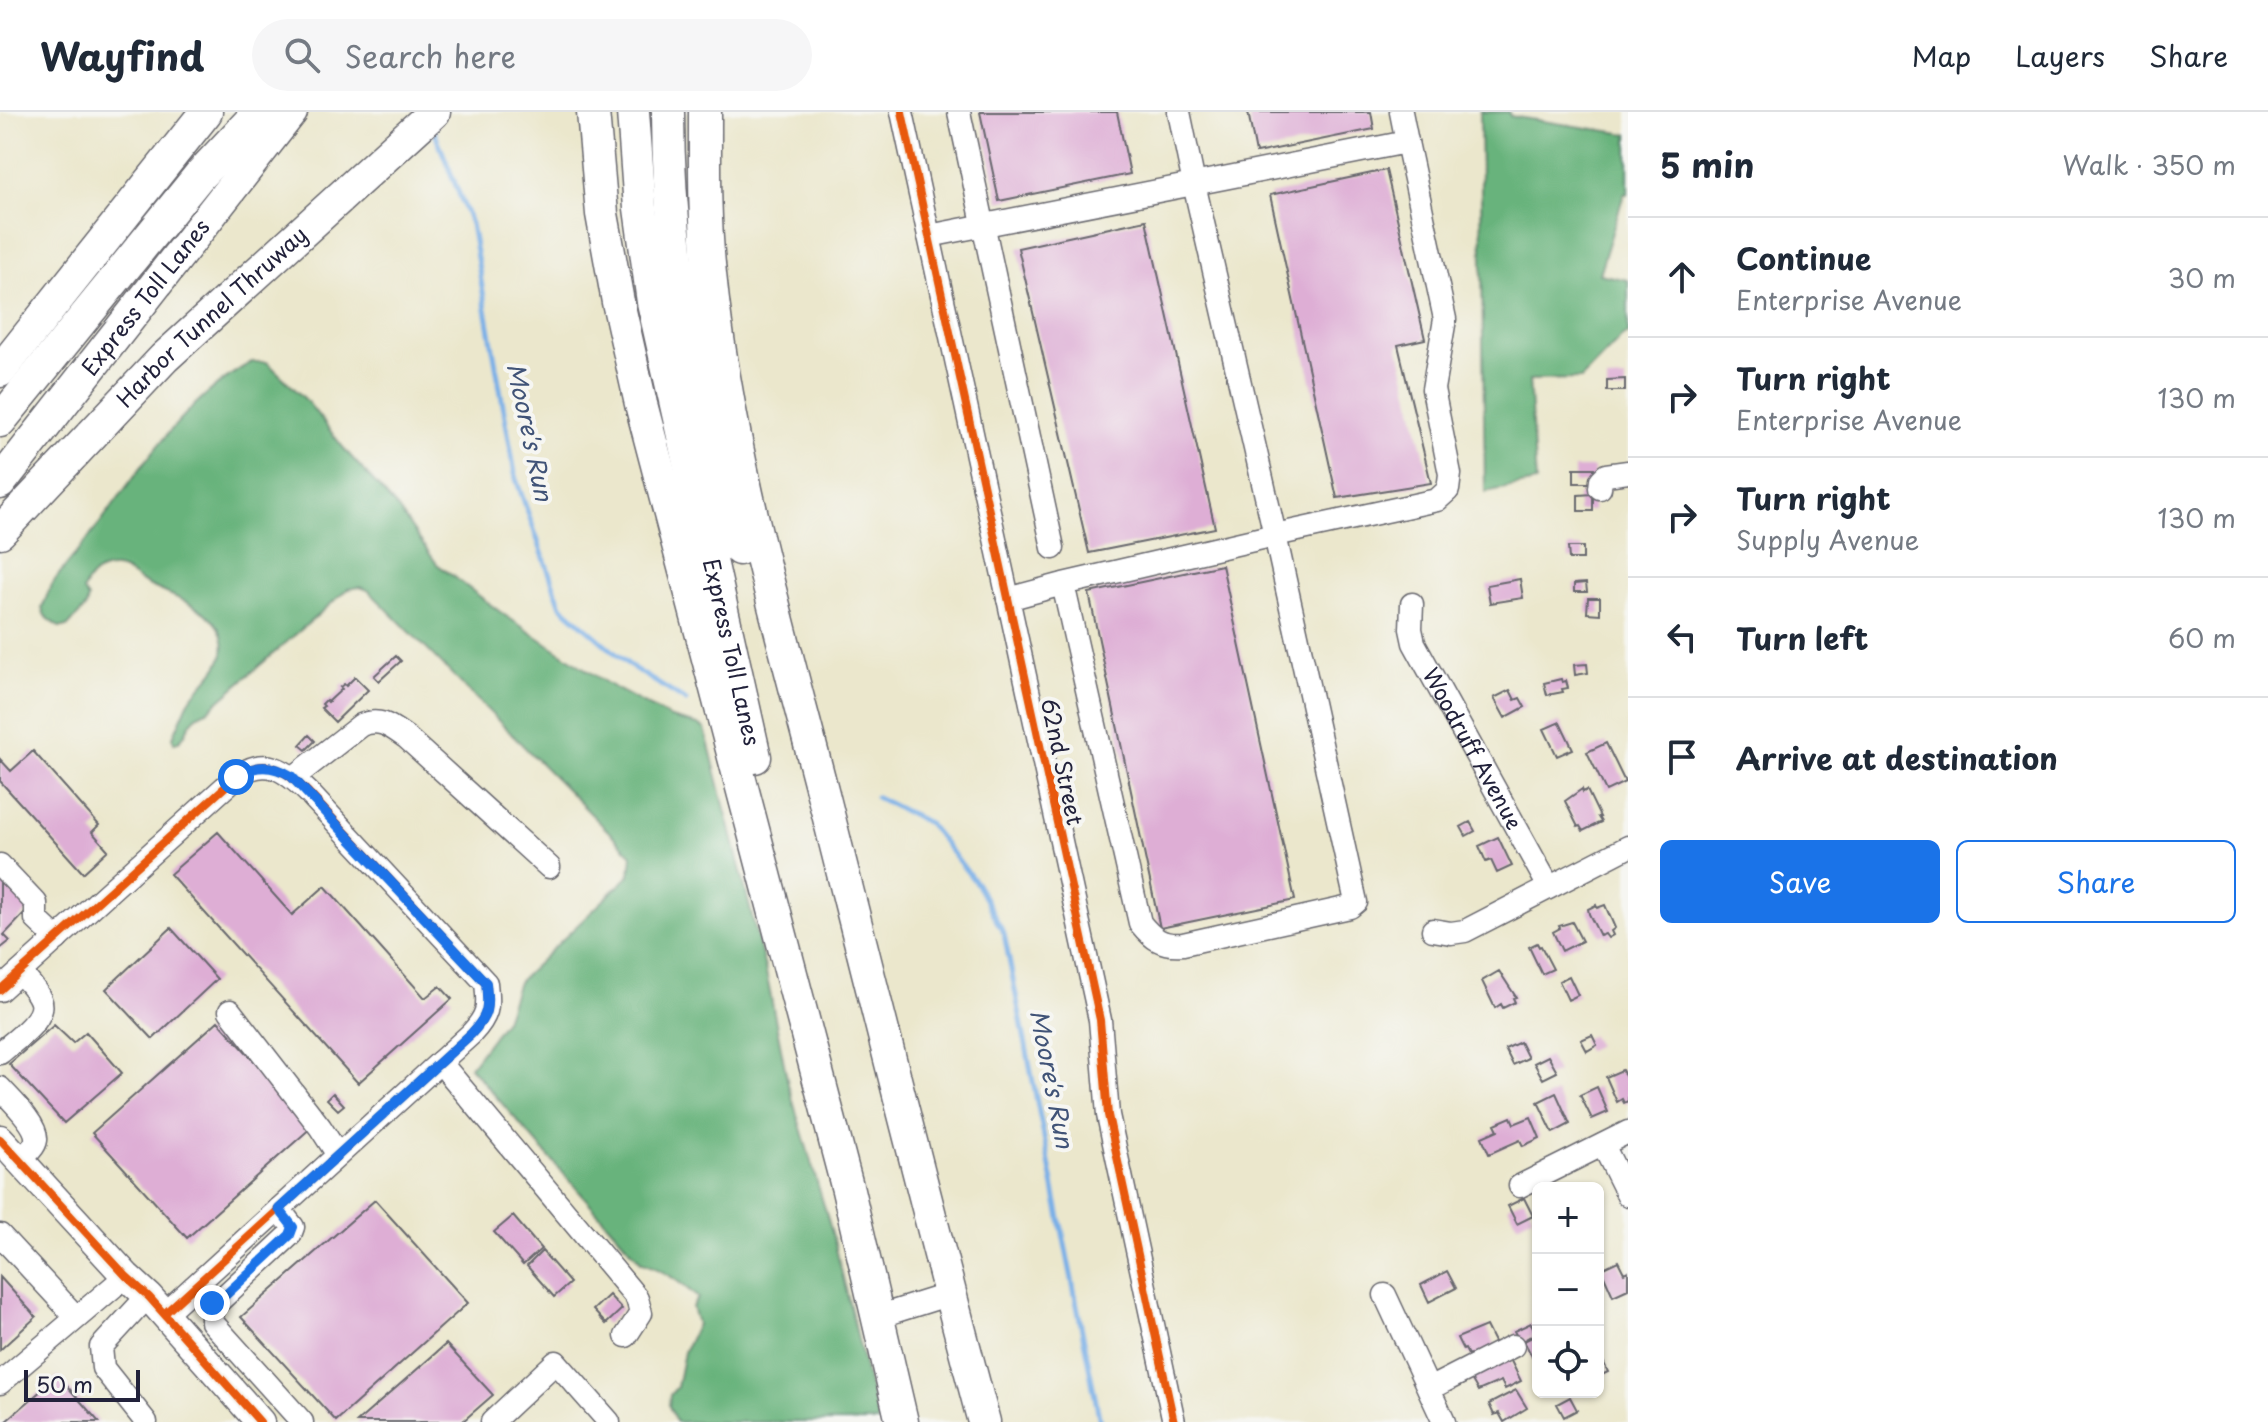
<!DOCTYPE html>
<meta charset="utf-8">
<style>
body{margin:0;font-family:"Playpen Sans",sans-serif;background:#f6f6f7;color:#1f2937}
.controls{position:absolute;right:24px;bottom:24px;display:grid;overflow:hidden;border-radius:12px;box-shadow:0 2px 6px #0004}
.controls button{width:72px;height:72px;display:grid;place-items:center;padding:0;border:0;border-bottom:2px solid #e0e1e3;background:#fff;color:#1f2937;font:40px sans-serif}
.scale{position:absolute;left:24px;bottom:20px;width:116px;box-sizing:border-box;padding-left:8px;border:4px solid #22223b;border-top:0;font-size:22px;line-height:28px;white-space:nowrap;color:#22223b;-webkit-text-stroke:6px #f6f6f2;paint-order:stroke}
.stop{position:absolute;width:24px;height:24px;margin:-18px;border:6px solid #1a73e8;border-radius:50%;background:#fff}
.stop.end{background:#1a73e8;border-color:#fff;box-shadow:0 2px 8px #0008}
.list{margin:0;padding:0;list-style:none}
h2{display:flex;justify-content:space-between;align-items:center;height:104px;margin:0;padding:0 32px;font-size:34px}
h2 small{font-size:26px;font-weight:400;color:#747a83}
.list li{display:grid;grid-template-columns:52px 1fr auto;gap:24px;align-items:center;box-sizing:border-box;height:120px;padding:0 32px;border-top:2px solid #e0e1e3}
.list b{display:block;font-size:30px;white-space:nowrap}
.list p{margin:0;font-size:26px;white-space:nowrap;color:#747a83}
.list em{font-size:26px;font-style:normal;color:#747a83}
.actions{display:flex;gap:16px;padding:24px 32px}
.actions a{flex:1;padding:18px 0;border:2px solid #1a73e8;border-radius:12px;text-align:center;font-size:28px;color:#1a73e8}
.actions .main{background:#1a73e8;color:#fff}
.icon{flex:none;width:44px;height:44px;fill:none;stroke:currentColor;stroke-width:2;stroke-linecap:round;stroke-linejoin:round}
.map{position:relative;flex:none;width:1628px;height:1310px;overflow:hidden}
header{display:flex;align-items:center;gap:48px;box-sizing:border-box;height:112px;padding:0 40px;background:#fff;border-bottom:2px solid #e0e1e3}
header strong{font-size:38px}
nav{display:flex;gap:44px;margin-inline-start:auto;font-size:28px}
.search{width:560px;height:72px;background:#f6f6f7;display:flex;align-items:center;gap:20px;box-sizing:border-box;padding:0 28px;border-radius:44px;color:#747a83;font-size:30px}
main{display:flex}
aside{flex:1;background:#fff}
.map>svg:first-child{display:block}
.forest{fill:#67b37c;stroke:#446a5c;stroke-width:2}
.lines{fill:none;stroke-linecap:round;stroke-linejoin:round}
.stream{stroke:#78afe7;stroke-width:5}
.building{fill:#deaed5}
.minor-casing{stroke:#68676e;stroke-width:25}
.major-casing{stroke:#68676e;stroke-width:31}
.highway-casing{stroke:#68676e;stroke-width:35}
.minor{stroke:#fff;stroke-width:22}
.major{stroke:#fff;stroke-width:28}
.highway{stroke:#fff;stroke-width:32}
.cycleway-casing{stroke:#f6f6f2;stroke-width:13}
.cycleway{stroke:#e8590c;stroke-width:8}
.route{stroke:#1a73e8;stroke-width:10}
.labels{text-anchor:middle;stroke-width:8;stroke-linejoin:round;paint-order:stroke}
.street-label{font-size:22px;fill:#22223b;stroke:#f6f6f2}
.water-label{font-size:24px;font-style:italic;fill:#405377;stroke:#f6f6f2}
</style>
<header>
<strong>Wayfind</strong>
<div class="search"><svg class="icon" aria-label="search" viewBox="0 0 24 24"><circle cx="10" cy="10" r="6"/><path d="M15 15l6 6"/></svg>Search here</div>
<nav><a>Map</a><a>Layers</a><a>Share</a></nav>
</header>
<main>
<div class="map">
<svg width="1628" height="1310" viewBox="0 0 1628 1310">
<rect width="100%" height="100%" fill="#f6f6f2"/>
<filter id="ink" filterUnits="userSpaceOnUse"><feTurbulence type="fractalNoise" baseFrequency=".0125" numOctaves="2"/><feDisplacementMap in="SourceGraphic" scale="16" xChannelSelector="R" yChannelSelector="G"/><feConvolveMatrix kernelMatrix="1 2 1 2 8 2 1 2 1" color-interpolation-filters="sRGB"/></filter>
<filter id="wash" filterUnits="userSpaceOnUse"><feTurbulence type="fractalNoise" baseFrequency=".006" numOctaves="4" result="noise"/><feDisplacementMap in="SourceGraphic" scale="32" xChannelSelector="R" yChannelSelector="G"/><feGaussianBlur stdDeviation="1.8" result="paint"/><feColorMatrix in="noise" values="0 0 0 0 0 0 0 0 0 0 0 0 0 0 0 0 0 1.4 0 .05"/><feComposite in="paint" operator="in"/></filter>
<g filter="url(#wash)">
<rect width="100%" height="100%" fill="#ebe7cc"/>
<path class="forest" d="M1480,0H1509L1510,4L1628,22V82H1624L1599,162L1628,168V223H1624L1581,267L1529,268L1536,370L1485,380Z
M252,250H267L306,288L346,339L397,396L437,452L503,502L611,574L671,606L698,613L705,617L766,860L788,972L833,1124L878,1310H676L669,1294L670,1283L677,1275L684,1240L697,1212L692,1195L698,1186C683,1172 662,1157 642,1151L470,955L505,908L518,870L630,763L632,743L368,478L360,475L348,477L207,599C183,607 190,627 174,631L173,625C178,614 183,602 188,591C197,575 219,560 223,541C230,498 170,485 142,470C133,465 125,456 115,456C99,455 88,465 83,479L88,486L86,495L67,515H59L45,504L42,496C46,487 49,476 55,468C68,450 84,433 97,415C142,355 184,287 252,250Z"/>
<g class="lines">
<path class="stream" d="M433,16L471,112L516,367L561,494L630,554L686,589
M876,685L928,711L977,772L1004,822L1100,1310"/>
</g>
<g id="blocks">
<path class="building" d="M980,0H1117L1130,62L999,89Z
M1248,0H1371L1374,17L1256,41Z
M1386,58L1425,227L1398,233L1431,371L1337,386L1270,83Z
M1146,108L1215,416L1089,441L1018,136Z
M1625,267V279H1607V268Z
M1574,356H1594L1593,371H1574Z
M1593,382V399H1578V383Z
M1568,435H1583V447H1569Z
M1222,453L1295,788L1160,816L1089,481Z
M1520,467L1523,486L1490,491L1487,473Z
M1586,471L1587,480H1574V472Z
M1588,486H1600V502L1587,501Z
M396,544L401,549L379,569L374,564Z
M1587,552L1588,561L1575,563L1574,553Z
M355,565L368,578L335,610L321,596L324,594L322,592L326,588L328,590L342,577L340,575L344,572L346,574Z
M1561,567L1562,570L1566,569L1568,576L1562,577L1563,580L1547,583L1544,571Z
M1510,578L1515,588L1520,586L1525,595L1505,606L1494,586Z
M1560,610L1573,637L1557,644L1544,617Z
M309,623L315,629L306,638L300,633Z
M1606,631L1625,670L1606,679L1587,640Z
M33,639L99,713L92,720L108,738L83,761L0,669V647L11,659Z
M1582,677L1583,680L1587,678L1600,705H1598L1601,710L1583,719L1580,714L1578,715L1565,689Z
M1470,710L1475,719L1466,724L1461,715Z
M218,720L292,803L325,774L425,886L440,874L452,887L358,971L170,762Z
M1498,725L1512,754L1497,761L1491,748L1486,750L1479,734Z
M0,767L28,798L4,823L10,829L0,837Z
M1596,793L1597,796L1605,793L1615,816L1611,819L1613,823L1608,826L1605,822L1600,824L1589,802L1588,797Z
M1572,810L1582,829L1562,839L1553,820L1560,816L1559,814Z
M171,816L217,867L153,927L106,877Z
M1537,831L1539,835L1541,834L1553,857L1542,862L1529,835Z
M1499,859L1516,885L1513,886L1515,890L1503,896L1501,892L1495,896L1482,869Z
M1569,864L1578,883L1568,888L1559,869Z
M218,909L313,1014L187,1126L92,1021Z
M54,913L73,931L86,920L122,961L64,1011L9,952Z
M1592,923L1597,933L1587,939L1581,928Z
M1520,930L1528,946L1513,953L1505,937Z
M1548,944L1557,960L1543,967L1534,951Z
M1622,958L1625,964L1628,963V989L1624,991L1622,987L1617,990L1606,965Z
M1597,975L1608,1000L1592,1007L1580,983Z
M333,981L344,993L338,998L327,987Z
M1556,981L1570,1012L1553,1021L1538,990Z
M1511,1005L1514,1012L1531,1005L1540,1026L1523,1034L1520,1028L1489,1042L1482,1025L1498,1018L1495,1012Z
M1524,1086L1533,1104L1517,1112L1508,1094Z
M375,1088L468,1191L336,1309L241,1205Z
M513,1104L541,1137L523,1153L494,1120Z
M542,1139L570,1171L554,1185L527,1154Z
M1618,1149L1624,1161L1628,1159V1177L1613,1184L1601,1157Z
M1447,1159L1456,1176L1429,1190L1421,1173Z
M0,1165L36,1205L0,1238Z
M609,1183L622,1197L606,1212L593,1198Z
M1531,1211L1536,1221L1520,1230L1514,1219Z
M1486,1214L1497,1236L1473,1248L1470,1242L1468,1243L1465,1237L1463,1238L1457,1226Z
M1538,1222V1256L1524,1229Z
M446,1232L493,1283L462,1310H357Z
M1509,1245L1521,1269L1505,1277L1501,1269L1478,1279L1470,1265Z
M1602,1247L1608,1260L1598,1265V1249Z
M58,1264L99,1310H5Z
M1516,1278L1527,1296L1504,1310L1499,1301L1494,1303L1489,1292Z
M1570,1285L1577,1298L1564,1305L1557,1292Z"/>
</g>
</g>
<g filter="url(#ink)">
<use href="#blocks" fill-opacity="0" stroke="#68676e" stroke-width="2"/>
<g class="lines">
<g class="minor-casing">
<g id="minor">
<path d="M902,0L1100,908L1108,1003L1174,1310"/>
<path d="M959,0L1053,436"/>
<path d="M1179,0L1194,72L1275,423L1437,388L1448,378L1450,362L1433,277L1445,207L1407,30"/>
<path d="M929,124L1407,30L1401,0"/>
<path d="M1600,376L1601,368L1606,363L1628,360"/>
<path d="M1008,487L1063,472L1275,423L1356,790L1350,795L1183,832C1162,834 1153,827 1140,811L1063,472"/>
<path id="s1" d="M1412,492L1411,517L1414,531L1549,775"/>
<path d="M293,666L361,613C381,605 391,615 407,626L549,755"/>
<path d="M0,753L36,791V807L57,827"/>
<path d="M1433,818L1451,821L1465,819L1628,735"/>
<path d="M0,878L236,665C266,643 285,658 308,680L486,871C489,896 488,904 471,922L164,1202"/>
<path d="M230,899L320,1015L338,1043"/>
<path d="M0,941C13,929 49,907 40,887C36,877 26,868 20,860"/>
<path d="M440,950L637,1186L641,1201L626,1224"/>
<path d="M0,976C10,987 38,1013 36,1028C35,1036 25,1043 19,1048"/>
<path d="M1603,1033L1628,1083"/>
<path d="M1520,1074L1628,1020"/>
<path d="M0,1123L76,1205"/>
<path d="M194,1175L206,1189L217,1191L290,1123L293,1115L279,1097"/>
<path d="M1385,1183L1444,1310"/>
<path d="M212,1191V1210L302,1310"/>
<path d="M877,1205L950,1182"/>
<path d="M0,1271L126,1164"/>
<path d="M1429,1277L1513,1234"/>
<path d="M146,1310L103,1256L101,1235L148,1184"/>
<path d="M492,1310L556,1250L609,1310"/>
</g>
</g>
<g class="major-casing">
<path id="major" d="M0,1027L126,1164L149,1185L260,1310"/>
</g>
<g class="highway-casing">
<g id="highway">
<path d="M593,0L602,102L618,190L641,292L848,1078L902,1310"/>
<path id="s2" d="M633,0L640,96L653,190L755,645"/>
<path d="M668,0C668,155 697,289 739,437"/>
<path d="M705,0C705,54 704,108 710,162C728,339 779,511 823,682C876,892 928,1101 984,1310"/>
<path d="M0,259L206,0"/>
<path d="M0,309L199,64L259,0"/>
<path id="s3" d="M0,371L291,0"/>
<path id="s4" d="M0,420L164,246L434,0"/>
</g>
</g>
<use href="#minor" class="minor"/>
<use href="#major" class="major"/>
<use href="#highway" class="highway"/>
<g class="cycleway-casing">
<path id="cycleway" d="M902,0L1100,908L1108,1003L1174,1310
M0,878L236,665C266,643 285,658 308,680L486,871C489,896 488,904 471,922L164,1202
M0,1027L126,1164L149,1185L260,1310"/>
</g>
<use href="#cycleway" class="cycleway"/>
</g>
</g>
<g class="lines" filter="url(#ink)">
<path class="route" d="M212,1191H217L290,1123L293,1115L279,1097L471,922C488,904 489,896 486,871L291,664C272,652 254,652 236,665"/>
</g>
<g class="labels">
<g class="street-label">
<text dy="8" stroke="none"><textPath href="#s3" startOffset="236">Express Toll Lanes</textPath></text>
<text dy="8" stroke="none"><textPath href="#s4" startOffset="302">Harbor Tunnel Thruway</textPath></text>
<text dy="8" stroke="none"><textPath href="#s2" startOffset="550">Express Toll Lanes</textPath></text>
<text dy="8" stroke="none"><textPath href="#s1" startOffset="160">Woodruff Avenue</textPath></text>
<text transform="translate(1062 650) rotate(78)" y="8">62nd Street</text>
</g>
<g class="water-label">
<text transform="translate(529 320) rotate(78)" y="8">Moore's Run</text>
<text transform="translate(1051 967) rotate(79)" y="8">Moore's Run</text>
</g>
</g>
</svg>
<div class="controls">
<button>+</button>
<button>−</button>
<button><svg class="icon" aria-label="locate" viewBox="0 0 24 24"><circle cx="12" cy="12" r="6"/><path d="M12 2v4M12 18v4M2 12h4M18 12h4"/></svg></button>
</div>
<div class="scale">50 m</div>
<div class="stop" style="left:236px;top:665px"></div>
<div class="stop end" style="left:212px;top:1191px"></div>
</div>
<aside>
<h2>5 min<small>Walk · 350 m</small></h2>
<ul class="list">
<li><svg class="icon" aria-label="ahead" viewBox="0 0 24 24"><path d="M12 20V5M6 11l6-6 6 6"/></svg><div><b>Continue</b><p>Enterprise Avenue</p></div><em>30 m</em></li>
<li><svg class="icon" aria-label="right" viewBox="0 0 24 24"><path d="M7 20v-9h11M14 6l5 5-5 5"/></svg><div><b>Turn right</b><p>Enterprise Avenue</p></div><em>130 m</em></li>
<li><svg class="icon" aria-label="right" viewBox="0 0 24 24"><path d="M7 20v-9h11M14 6l5 5-5 5"/></svg><div><b>Turn right</b><p>Supply Avenue</p></div><em>130 m</em></li>
<li><svg class="icon" aria-label="left" viewBox="0 0 24 24"><path d="M17 20v-9H6M10 6l-5 5 5 5"/></svg><div><b>Turn left</b></div><em>60 m</em></li>
<li><svg class="icon" aria-label="arrive" viewBox="0 0 24 24"><path d="M6 21V4h12l-3 4 3 4H6"/></svg><div><b>Arrive at destination</b></div></li>
</ul>
<div class="actions"><a class="main">Save</a><a>Share</a></div>
</aside>
</main>
